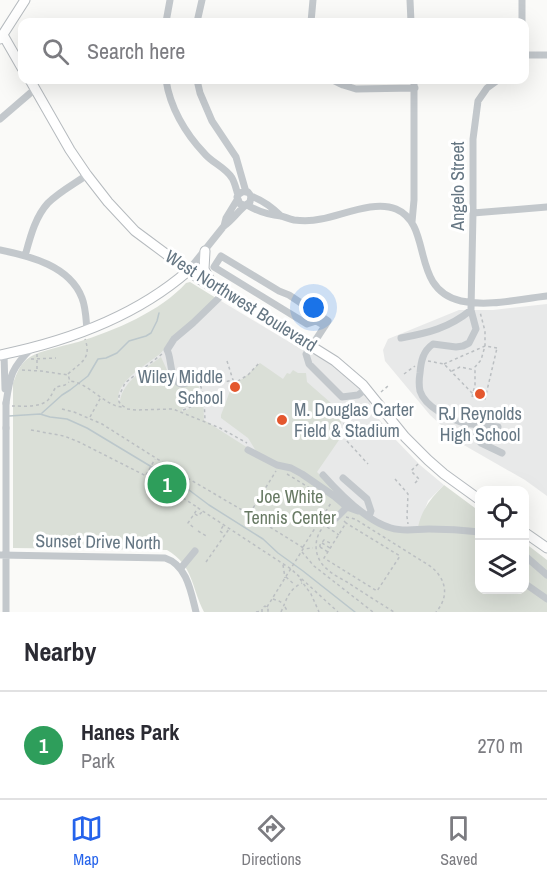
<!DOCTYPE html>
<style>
body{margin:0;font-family:"Archivo Narrow",sans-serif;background:#f7f7f7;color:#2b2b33}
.controls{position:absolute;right:18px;bottom:18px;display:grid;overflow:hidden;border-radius:12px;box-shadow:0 6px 24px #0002}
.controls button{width:54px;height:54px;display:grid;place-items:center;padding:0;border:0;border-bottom:2px solid #e1e1e2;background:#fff;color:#2b2b33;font:30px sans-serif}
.you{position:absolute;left:314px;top:308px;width:21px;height:21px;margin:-15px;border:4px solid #fff;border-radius:50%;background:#1a73e8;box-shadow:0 0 0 9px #1a73e833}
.badge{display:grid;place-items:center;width:39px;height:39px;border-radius:50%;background:#2563eb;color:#fff;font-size:20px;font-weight:700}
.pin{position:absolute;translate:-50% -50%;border:3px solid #fff;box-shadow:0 2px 6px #0006}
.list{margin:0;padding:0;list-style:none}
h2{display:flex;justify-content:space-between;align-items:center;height:78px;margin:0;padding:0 24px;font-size:26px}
h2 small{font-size:20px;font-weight:400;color:#7c7c81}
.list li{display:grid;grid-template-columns:39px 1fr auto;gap:18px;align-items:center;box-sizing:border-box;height:108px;padding:0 24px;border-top:2px solid #e1e1e2}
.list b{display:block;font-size:22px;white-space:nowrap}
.list p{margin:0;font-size:20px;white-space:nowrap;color:#7c7c81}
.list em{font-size:20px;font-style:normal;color:#7c7c81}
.icon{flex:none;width:33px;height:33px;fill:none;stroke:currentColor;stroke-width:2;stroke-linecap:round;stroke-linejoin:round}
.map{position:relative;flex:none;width:547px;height:612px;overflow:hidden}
.search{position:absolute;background:#fff;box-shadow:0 6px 24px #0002;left:18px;right:18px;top:18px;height:66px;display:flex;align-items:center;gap:15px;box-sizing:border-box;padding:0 21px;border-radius:12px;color:#7c7c81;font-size:22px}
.sheet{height:186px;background:#fff}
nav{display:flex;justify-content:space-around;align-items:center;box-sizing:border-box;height:84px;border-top:2px solid #e1e1e2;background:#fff;font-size:16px;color:#7c7c81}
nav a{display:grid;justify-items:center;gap:3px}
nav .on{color:#2563eb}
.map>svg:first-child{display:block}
.built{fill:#e8e9e9}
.green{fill:#dadfd7}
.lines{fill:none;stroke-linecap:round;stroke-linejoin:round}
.stream{stroke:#bbc7cb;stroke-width:1.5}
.major-casing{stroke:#b5babe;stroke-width:11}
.path{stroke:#bbbfc2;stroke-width:1.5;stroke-dasharray:3 3;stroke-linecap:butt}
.minor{stroke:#c3c8cc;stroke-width:7}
.major{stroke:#fff;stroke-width:9}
.minor-bridge{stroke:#c3c8cc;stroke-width:7}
.poi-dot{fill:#e4572e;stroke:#fff;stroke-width:2}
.labels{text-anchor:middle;stroke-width:6;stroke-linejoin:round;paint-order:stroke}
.street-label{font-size:18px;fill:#657683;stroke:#fff}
.poi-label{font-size:18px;fill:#657683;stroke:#fff;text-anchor:end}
.park-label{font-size:18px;fill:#687a64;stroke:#fff}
</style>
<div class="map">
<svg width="547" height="612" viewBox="0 0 547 612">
<rect width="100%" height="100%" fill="#fafaf8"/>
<path class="built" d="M216,298L301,349L313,353L331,363L344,372L369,397L371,409L394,438L420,465L444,485L428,501L418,528L391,527L256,453L183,411L174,408L124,406L108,388L169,341Z
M547,304V496L525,480L462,444L430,415L385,361L383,350L388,339L459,310H493Z"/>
<path class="green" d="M190,282L216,298L169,341L165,348L160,354C146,365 118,380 118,399L120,401C123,381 145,369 161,357L172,381C179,388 189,384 198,385L201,393C197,402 193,405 183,408L182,411C192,409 198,405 203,395L204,420L256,453V451L248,438L221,418V415L233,383C245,380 251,370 260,363L283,379L287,373L290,374L293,370L298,373H306L307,382L331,403L341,421L339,440L317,472L349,503L391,527H418C422,509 431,498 444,485L479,511L480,590H524L525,543L547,560V612H204C191,587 194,566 167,550L13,548V383C17,373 20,363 30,357C39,351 67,345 78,342C114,331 161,311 186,283Z"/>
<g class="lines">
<path class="stream" d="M42,413L62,395L70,390L88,376L98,359L106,358L117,353L129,341L146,336L151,333L157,321L159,313
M9,416L40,414L50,417L67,419L87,428L185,487L209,505L263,539L278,553L303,571L355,612"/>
<g class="major-casing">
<path id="major" d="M3,35L22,68
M0,39L25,0
M30,80L70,150L87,175L108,202L135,231L201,280L263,316L335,361L363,385L405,437L428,460L444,474L480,500
M205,251L204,269L212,284
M0,355C69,341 135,317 188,271
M524,532L547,548"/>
</g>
<path class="path" d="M37,354V370
M162,354L125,383L119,396V402L123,406L127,409L136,410L173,409L220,428L247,443
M31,359L56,358
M227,361L233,380
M428,361L444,364L473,394
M444,364L485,346L497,348
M22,370L41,371L68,375L70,381C89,383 105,406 122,407
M452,371L460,367L475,370
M68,374C81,362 92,359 85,339
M404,374L415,366
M198,380L211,385L233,380L236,382L248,375L260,362
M199,380L204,398L205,420
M381,392L388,386
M473,396L485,399L497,348
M472,397L475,385V367L481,360L485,346V331L480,312
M367,404L353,415L344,424L346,440L368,464
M12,406C23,406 39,408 48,400C51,397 53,391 56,387L65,385L69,382
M62,409L74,412L102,424L189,479L249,514L302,547L303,549
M183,410C192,407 199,404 202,393
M90,417L101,397
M31,430L64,436L79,442L158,482L197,507
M287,474L321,495
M146,475L155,459
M395,479L408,494L407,517L408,524
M415,483L419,479L411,471L419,463
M250,513L276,471
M195,514L198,516L202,512
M324,514L329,518
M346,517L355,519L430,566C446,578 450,596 436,612
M330,521C313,532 311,556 327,569C332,574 340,578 347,582C362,592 378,602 394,612
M344,521L346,523L324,558L377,591L400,556L346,523
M223,526L220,531L225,535
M193,527L188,523L198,508L291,569L338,612
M327,527L339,535
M198,531L208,537
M55,542H66
M322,543L330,548
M303,547L331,503
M320,547V545L324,540L332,544
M320,547L328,552
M302,552L314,566L373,612
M206,562L229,529
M283,565L285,578
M286,577L295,585
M300,579L311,594L319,612
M273,599L279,601L282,603
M267,607L303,549L313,548
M285,607L288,612
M256,612L261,611
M262,612V608L265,606L268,608V612
M281,612C287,599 288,590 302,583"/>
<path class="minor" d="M410,0L411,22
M522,0V22
M166,22L170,0
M197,22L202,0
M311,22L313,0
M524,55H547
M166,80C170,107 185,133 204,153C212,163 225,167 232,178C235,183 236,189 238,195
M197,80L200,93L212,121L236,157L246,192
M333,80L343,85L356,89L415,88
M0,119L35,89
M251,196C262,200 273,208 281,216
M247,205C257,211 269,215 281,216C285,217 289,219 294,220C303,221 312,221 321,219C343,215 375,200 396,209C434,225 409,289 461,301C489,307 519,299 547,296
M473,213L547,207
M412,222L414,200V80
M224,226L226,218L237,200
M0,250C30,256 70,266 82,298C86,308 86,320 87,330
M25,256C30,238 35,217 48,203C59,192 74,184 87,175
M188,271L224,226C234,219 240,208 250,202L251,196L248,192L244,191L239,194L237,197L240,204L244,205
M325,326L316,321L307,324L214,267L221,256L279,291L289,295L328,321C321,332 314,343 306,354L309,364L342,397L358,395L366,389
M401,338C428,333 449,328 471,310
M4,354L5,389
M192,381C189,382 185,384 182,384C169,383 172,357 167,350L174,339L193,323L224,293
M6,403C10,376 11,368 32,348
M465,414L476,417L475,424
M465,423V432C474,439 484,439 495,440L498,427C487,426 476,425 465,423C451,420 425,407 420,391C419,386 419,379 420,373C421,361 423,351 433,344L456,347L463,346L469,343L476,329L471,310L473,213V139L478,101L487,88L498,80
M476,438L481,443L502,453
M248,450L277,465L291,468L302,474L334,496L347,507L358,511
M323,475C340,494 366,521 391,528C404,532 416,529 429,529C445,529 463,530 480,532
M343,478L367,499L371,511L369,517
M336,518L347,507
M0,555L165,558C187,565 191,592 196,612
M524,555L547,575
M181,568L195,551
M527,585L547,599
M6,612V428"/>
<use href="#major" class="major"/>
<path class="minor-bridge" d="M6,428V403"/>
</g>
<g class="poi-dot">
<circle cx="235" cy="387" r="6"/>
<circle cx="480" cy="394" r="6"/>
<circle cx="282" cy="420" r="6"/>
</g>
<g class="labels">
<g class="street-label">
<text transform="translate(458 186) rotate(-90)" y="6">Angelo Street</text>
<text transform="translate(241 301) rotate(32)" y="6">West Northwest Boulevard</text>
<text transform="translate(98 542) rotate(1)" y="6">Sunset Drive North</text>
</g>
<g class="poi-label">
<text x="223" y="383">Wiley Middle<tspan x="223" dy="21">School</tspan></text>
<text x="294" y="416" text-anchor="start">M. Douglas Carter<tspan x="294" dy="21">Field &amp; Stadium</tspan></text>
<text x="480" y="420" text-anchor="middle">RJ Reynolds<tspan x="480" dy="21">High School</tspan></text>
</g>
<g class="park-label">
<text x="290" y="503">Joe White<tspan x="290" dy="21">Tennis Center</tspan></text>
</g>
</g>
</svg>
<div class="controls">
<button><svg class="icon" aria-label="locate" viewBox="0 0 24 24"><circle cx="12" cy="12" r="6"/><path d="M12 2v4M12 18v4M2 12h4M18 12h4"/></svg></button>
<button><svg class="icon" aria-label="layers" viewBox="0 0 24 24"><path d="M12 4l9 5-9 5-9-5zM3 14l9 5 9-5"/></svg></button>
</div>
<div class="you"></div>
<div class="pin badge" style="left:167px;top:484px;background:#2e9e5b">1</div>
<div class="search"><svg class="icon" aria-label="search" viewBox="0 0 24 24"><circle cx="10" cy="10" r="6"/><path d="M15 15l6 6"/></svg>Search here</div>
</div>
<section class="sheet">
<h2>Nearby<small></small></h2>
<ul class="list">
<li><span class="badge" style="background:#2e9e5b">1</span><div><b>Hanes Park</b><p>Park</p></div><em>270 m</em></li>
</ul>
</section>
<nav>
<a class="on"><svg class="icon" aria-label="map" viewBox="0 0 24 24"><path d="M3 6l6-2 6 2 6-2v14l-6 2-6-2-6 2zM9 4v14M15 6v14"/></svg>Map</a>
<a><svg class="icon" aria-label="directions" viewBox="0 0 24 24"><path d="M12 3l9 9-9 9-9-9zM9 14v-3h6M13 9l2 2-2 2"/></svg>Directions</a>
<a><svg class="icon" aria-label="saved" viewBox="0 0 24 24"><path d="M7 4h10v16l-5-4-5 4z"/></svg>Saved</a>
</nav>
